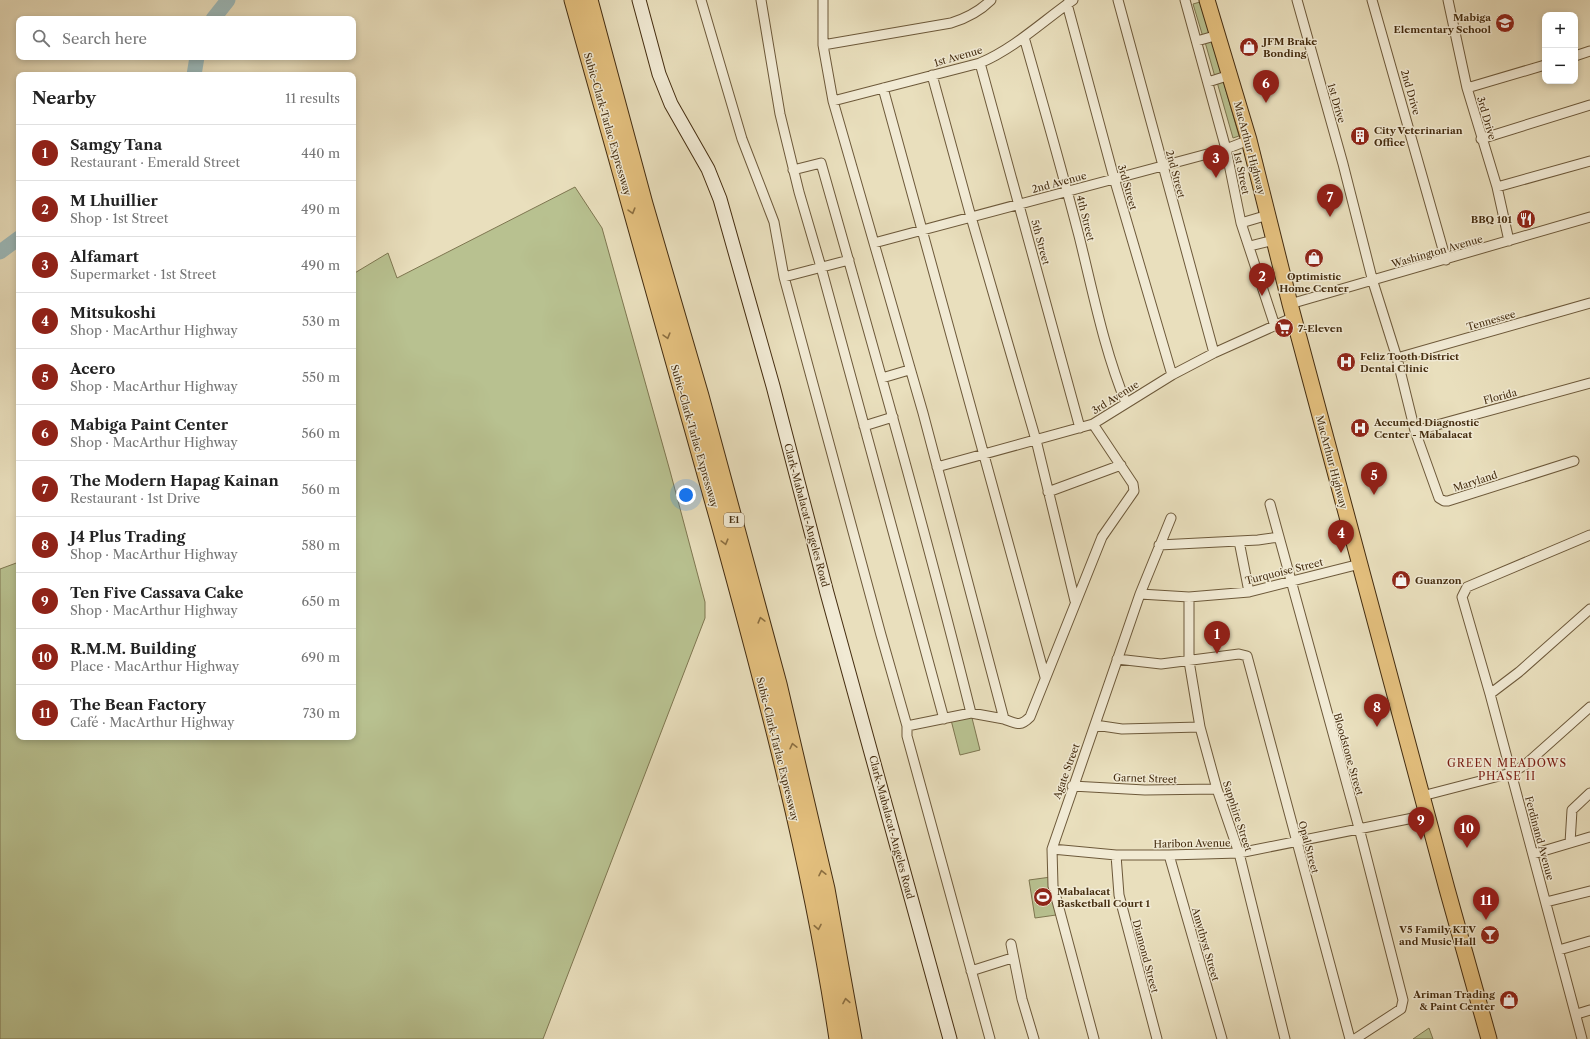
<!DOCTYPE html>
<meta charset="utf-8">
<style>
body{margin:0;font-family:"Libre Caslon Text",serif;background:#f6f6f6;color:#222}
.controls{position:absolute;right:12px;top:12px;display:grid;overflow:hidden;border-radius:8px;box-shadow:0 2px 6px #0003}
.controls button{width:36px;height:36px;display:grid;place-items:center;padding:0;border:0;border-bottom:1px solid #e0e0e0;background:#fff;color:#222;font:20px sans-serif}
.you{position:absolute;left:686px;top:495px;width:14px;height:14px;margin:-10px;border:3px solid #fff;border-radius:50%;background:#1a73e8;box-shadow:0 0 0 6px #1a73e833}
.badge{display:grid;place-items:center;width:26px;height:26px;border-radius:50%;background:#8f2418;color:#fff;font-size:13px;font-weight:700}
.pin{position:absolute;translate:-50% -33px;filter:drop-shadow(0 1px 2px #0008)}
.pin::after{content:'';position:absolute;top:21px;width:14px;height:12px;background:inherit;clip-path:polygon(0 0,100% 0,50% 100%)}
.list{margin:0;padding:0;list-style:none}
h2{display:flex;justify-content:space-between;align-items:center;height:52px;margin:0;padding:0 16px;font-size:17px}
h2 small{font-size:13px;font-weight:400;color:#767676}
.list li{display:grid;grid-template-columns:26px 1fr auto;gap:12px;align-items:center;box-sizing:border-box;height:56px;padding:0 16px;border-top:1px solid #e0e0e0}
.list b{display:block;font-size:15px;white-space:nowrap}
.list p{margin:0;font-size:13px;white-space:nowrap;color:#767676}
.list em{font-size:13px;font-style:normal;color:#767676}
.icon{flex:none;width:22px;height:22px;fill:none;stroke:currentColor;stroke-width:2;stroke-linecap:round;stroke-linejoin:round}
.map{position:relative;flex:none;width:1590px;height:1039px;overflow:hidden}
.search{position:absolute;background:#fff;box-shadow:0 2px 6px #0003;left:16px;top:16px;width:340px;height:44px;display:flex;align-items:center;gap:10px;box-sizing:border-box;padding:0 14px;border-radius:8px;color:#767676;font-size:15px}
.panel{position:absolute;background:#fff;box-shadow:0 2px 6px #0003;left:16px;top:72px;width:340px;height:668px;border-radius:8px}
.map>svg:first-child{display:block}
.green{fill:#b8c190;stroke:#7e7650}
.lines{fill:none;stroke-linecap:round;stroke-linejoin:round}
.river{stroke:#9cbabb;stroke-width:15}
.minor-casing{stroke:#6d593a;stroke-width:11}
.secondary-casing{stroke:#442c0f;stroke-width:15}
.trunk-casing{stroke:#442c0f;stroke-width:17}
.motorway-casing{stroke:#442c0f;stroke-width:19}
.minor{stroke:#f1ead4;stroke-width:9}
.secondary{stroke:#f1ead4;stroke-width:13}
.trunk{stroke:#e4c07e;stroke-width:15}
.motorway{stroke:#e4c07e;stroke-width:17}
.oneway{stroke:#8c6f41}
.labels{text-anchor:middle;stroke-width:3;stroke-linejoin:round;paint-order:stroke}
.shield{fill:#f1ead4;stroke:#78654a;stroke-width:1}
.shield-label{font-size:9px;font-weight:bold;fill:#442c0f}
.poi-label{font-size:10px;font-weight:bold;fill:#442c0f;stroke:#f1ead4;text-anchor:start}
.street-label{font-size:10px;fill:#442c0f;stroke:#f1ead4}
.neighbourhood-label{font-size:11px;letter-spacing:1px;fill:#7a1f14;stroke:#f1ead4}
</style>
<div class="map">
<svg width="1590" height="1039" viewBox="0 0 1590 1039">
<rect width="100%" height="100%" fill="#e9dfbd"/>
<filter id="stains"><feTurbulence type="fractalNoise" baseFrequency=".005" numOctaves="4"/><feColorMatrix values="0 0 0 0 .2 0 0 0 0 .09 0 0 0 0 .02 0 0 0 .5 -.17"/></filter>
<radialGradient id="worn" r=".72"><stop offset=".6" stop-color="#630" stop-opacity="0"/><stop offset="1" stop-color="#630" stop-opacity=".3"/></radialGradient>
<path class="green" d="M1200,2L1210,34L1203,37L1193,4Z
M1212,40L1222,75L1215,77L1205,42Z
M1223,80L1239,136L1233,138L1217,82Z
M575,187L602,228L670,471L705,602V618L543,1039H0V569L19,562V737H353V274L388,253L397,278Z
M971,714L980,750L960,755L951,720Z
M1051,877L1056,915L1035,918L1029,880Z
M1429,1028L1433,1039H1413Z"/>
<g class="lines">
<path class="river" d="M213,19L228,0
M194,75L197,57
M0,252L19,238"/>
<g class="minor-casing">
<path id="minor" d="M701,0L742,139L774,222L784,277L881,635L907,726V736L990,1039
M761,0L780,114L799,192L821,267L944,719
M823,0V45L833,101L923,413L1004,719C1017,724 1020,727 1030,717L1102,537L1134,491L1133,484L1093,424
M1118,0L1214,353
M1185,0L1226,149L1241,223L1275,326
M1297,0L1343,164L1373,282L1397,358L1415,431L1439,498L1444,501H1448L1574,461
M1372,0L1446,260
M1448,0L1467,88L1497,187L1509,241
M1067,4L1114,178L1172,375
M1024,37C1043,104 1062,170 1079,236C1093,292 1104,350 1126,403
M1197,41L1218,35
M823,45L951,23C967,18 979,12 991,0
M1575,56L1590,51
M980,63L1080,428
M932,75L971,217L1036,440L1075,601
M1208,82L1230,75
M883,88L1045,677
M1467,88L1545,65
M833,101L980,63C1015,48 1043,21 1073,0
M1481,139L1590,105
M793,170L821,163C873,346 925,529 971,713
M1497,187L1590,161
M1241,223L1268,215
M874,243L1226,149L1249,140
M1250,246L1274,240
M784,277L849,260
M1290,304L1590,217
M1397,358L1590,303
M882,378L909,370
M864,426L893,417
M1415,431L1590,383
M937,467L1093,424L1172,375L1214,353L1294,317
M1048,492L1121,465
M1270,504L1359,828L1403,1000L1401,1009L1355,1039
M1239,541L1249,592
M1159,545L1258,540L1279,537
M1140,594L1189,597L1249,592L1360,564
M1189,597V661L1200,727L1217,789L1239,853L1285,1039
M1117,659L1161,664L1239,654L1247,656L1350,1039
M1490,694L1519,672L1590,609
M1095,725L1122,729L1200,727
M907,726L971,713L1004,719
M1072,786L1145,790L1217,789
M1422,796L1511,773L1525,765L1590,707
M1570,843L1572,810L1590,793
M1052,849L1116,855H1169L1239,853L1428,815
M1533,854L1590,837
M1116,855L1119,895L1157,1039
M1169,855L1222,1039
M1546,902L1590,891
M1011,944L1022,999L1034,1039
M1559,950L1590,941
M971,971L1012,958
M1577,1014L1590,1010
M1094,1039L1053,886L1052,849L1140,594L1171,518
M1582,1039L1490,694L1462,597L1467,587L1590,535"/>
</g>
<g class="secondary-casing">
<path id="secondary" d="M639,0L659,74L671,104L708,169L720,199L773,386L827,593L950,1039"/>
</g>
<g class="trunk-casing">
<path id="trunk" d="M1207,0L1249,140L1290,304L1447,889L1489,1039"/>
</g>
<g class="motorway-casing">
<path id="motorway" d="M573,0C621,175 672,349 720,524C767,694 812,865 838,1039
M589,0L644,204L700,396L778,684L826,889L853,1039"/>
</g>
<use href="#minor" class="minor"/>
<use href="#secondary" class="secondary"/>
<use href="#trunk" class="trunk"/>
<use href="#motorway" class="motorway"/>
</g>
<defs><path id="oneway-chevron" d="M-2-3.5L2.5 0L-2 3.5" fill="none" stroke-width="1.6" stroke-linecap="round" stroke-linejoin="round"/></defs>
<g class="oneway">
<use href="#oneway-chevron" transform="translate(632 211) rotate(74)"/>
<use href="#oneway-chevron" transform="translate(667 336) rotate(74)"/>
<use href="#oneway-chevron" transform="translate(725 542) rotate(75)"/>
<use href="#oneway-chevron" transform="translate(761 620) rotate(-105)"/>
<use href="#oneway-chevron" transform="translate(793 746) rotate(-103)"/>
<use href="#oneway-chevron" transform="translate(822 873) rotate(-102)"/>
<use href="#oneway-chevron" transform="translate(818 927) rotate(79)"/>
<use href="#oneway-chevron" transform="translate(846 1001) rotate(-100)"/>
</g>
<defs>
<g id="school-disc" transform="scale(1)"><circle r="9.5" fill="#8f2418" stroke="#f1ead4"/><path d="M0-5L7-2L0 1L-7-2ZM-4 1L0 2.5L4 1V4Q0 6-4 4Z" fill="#fff"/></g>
<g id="shop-disc" transform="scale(1)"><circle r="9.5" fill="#8f2418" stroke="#f1ead4"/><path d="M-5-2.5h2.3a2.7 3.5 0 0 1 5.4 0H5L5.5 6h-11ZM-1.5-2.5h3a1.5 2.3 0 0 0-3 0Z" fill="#fff"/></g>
<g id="building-disc" transform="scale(1)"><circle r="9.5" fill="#8f2418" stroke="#f1ead4"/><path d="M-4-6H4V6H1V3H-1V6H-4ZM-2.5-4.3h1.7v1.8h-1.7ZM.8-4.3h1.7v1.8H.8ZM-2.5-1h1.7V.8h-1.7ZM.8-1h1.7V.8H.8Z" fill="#fff"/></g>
<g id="restaurant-disc" transform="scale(1)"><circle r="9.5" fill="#8f2418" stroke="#f1ead4"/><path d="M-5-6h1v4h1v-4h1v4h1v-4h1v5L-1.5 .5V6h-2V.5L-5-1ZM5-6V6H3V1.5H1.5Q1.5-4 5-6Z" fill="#fff"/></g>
<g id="supermarket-disc" transform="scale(1)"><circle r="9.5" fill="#8f2418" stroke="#f1ead4"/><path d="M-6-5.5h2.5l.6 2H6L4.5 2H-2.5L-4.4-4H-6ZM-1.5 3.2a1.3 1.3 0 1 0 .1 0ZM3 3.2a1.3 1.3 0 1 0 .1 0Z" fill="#fff"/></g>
<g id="hospital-disc" transform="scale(1)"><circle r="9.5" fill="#8f2418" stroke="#f1ead4"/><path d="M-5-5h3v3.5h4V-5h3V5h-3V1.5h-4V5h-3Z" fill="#fff"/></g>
<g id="stadium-disc" transform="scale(1)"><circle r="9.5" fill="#8f2418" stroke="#f1ead4"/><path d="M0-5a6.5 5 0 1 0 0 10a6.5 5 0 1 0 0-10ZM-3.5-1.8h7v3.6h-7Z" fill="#fff"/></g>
<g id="bar-disc" transform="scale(1)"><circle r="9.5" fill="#8f2418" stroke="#f1ead4"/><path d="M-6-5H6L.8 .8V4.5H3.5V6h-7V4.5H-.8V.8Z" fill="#fff"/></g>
</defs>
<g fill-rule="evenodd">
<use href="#school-disc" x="1505" y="23"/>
<use href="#shop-disc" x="1249" y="47"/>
<use href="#building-disc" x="1360" y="136"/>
<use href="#restaurant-disc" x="1526" y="219"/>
<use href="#shop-disc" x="1314" y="258"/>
<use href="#supermarket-disc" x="1284" y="328"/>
<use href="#hospital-disc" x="1346" y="362"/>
<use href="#hospital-disc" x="1360" y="428"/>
<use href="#shop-disc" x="1401" y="580"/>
<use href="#stadium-disc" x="1043" y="897"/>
<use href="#bar-disc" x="1490" y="935"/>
<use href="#shop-disc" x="1509" y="1000"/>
</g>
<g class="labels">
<rect class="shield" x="724" y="513" width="20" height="14" rx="3"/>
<g class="shield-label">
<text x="734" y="523">E1</text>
</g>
<g class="poi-label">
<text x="1491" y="21" text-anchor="end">Mabiga<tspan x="1491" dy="12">Elementary School</tspan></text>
<text x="1263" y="45">JFM Brake<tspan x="1263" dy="12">Bonding</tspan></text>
<text x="1374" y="134">City Veterinarian<tspan x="1374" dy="12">Office</tspan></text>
<text x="1512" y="223" text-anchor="end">BBQ 101</text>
<text x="1314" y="280" text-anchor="middle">Optimistic<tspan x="1314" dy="12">Home Center</tspan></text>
<text x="1298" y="332">7-Eleven</text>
<text x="1360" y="360">Feliz Tooth District<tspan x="1360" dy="12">Dental Clinic</tspan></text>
<text x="1374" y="426">Accumed Diagnostic<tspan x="1374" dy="12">Center - Mabalacat</tspan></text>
<text x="1415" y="584">Guanzon</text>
<text x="1057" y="895">Mabalacat<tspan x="1057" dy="12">Basketball Court 1</tspan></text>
<text x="1476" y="933" text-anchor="end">V5 Family KTV<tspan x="1476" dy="12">and Music Hall</tspan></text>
<text x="1495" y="998" text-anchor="end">Ariman Trading<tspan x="1495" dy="12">&amp; Paint Center</tspan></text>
</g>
<g class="street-label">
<text transform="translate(958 56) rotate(-16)" y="4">1st Avenue</text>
<text transform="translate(1411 92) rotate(74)" y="4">2nd Drive</text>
<text transform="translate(1337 103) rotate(74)" y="4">1st Drive</text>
<text transform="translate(1487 118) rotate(74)" y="4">3rd Drive</text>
<text transform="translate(608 124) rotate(74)" y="4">Subic-Clark-Tarlac Expressway</text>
<text transform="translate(1250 148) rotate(75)" y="4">MacArthur Highway</text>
<text transform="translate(1242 173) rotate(78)" y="4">1st Street</text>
<text transform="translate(1176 174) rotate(75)" y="4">2nd Street</text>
<text transform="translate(1059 182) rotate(-15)" y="4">2nd Avenue</text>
<text transform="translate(1128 187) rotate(74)" y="4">3rd Street</text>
<text transform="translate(1086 218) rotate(76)" y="4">4th Street</text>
<text transform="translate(1041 242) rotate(75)" y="4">5th Street</text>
<text transform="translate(1437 251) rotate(-16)" y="4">Washington Avenue</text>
<text transform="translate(1491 320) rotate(-16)" y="4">Tennessee</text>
<text transform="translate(1500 396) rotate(-15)" y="4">Florida</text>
<text transform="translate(1115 397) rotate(-32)" y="4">3rd Avenue</text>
<text transform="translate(695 436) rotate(74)" y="4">Subic-Clark-Tarlac Expressway</text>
<text transform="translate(1332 462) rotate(75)" y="4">MacArthur Highway</text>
<text transform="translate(1475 481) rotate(-18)" y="4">Maryland</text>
<text transform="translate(807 515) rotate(75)" y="4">Clark-Mabalacat-Angeles Road</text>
<text transform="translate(1284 571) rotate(-14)" y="4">Turquoise Street</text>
<text transform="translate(778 749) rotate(76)" y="4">Subic-Clark-Tarlac Expressway</text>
<text transform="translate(1349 754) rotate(74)" y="4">Bloodstone Street</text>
<text transform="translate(1066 771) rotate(-70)" y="4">Agate Street</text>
<text transform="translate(1145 778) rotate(2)" y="4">Garnet Street</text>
<text transform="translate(1238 816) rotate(72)" y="4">Sapphire Street</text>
<text transform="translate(892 827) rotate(75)" y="4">Clark-Mabalacat-Angeles Road</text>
<text transform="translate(1540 838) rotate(75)" y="4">Ferdinand Avenue</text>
<text transform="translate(1192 843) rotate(-1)" y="4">Haribon Avenue</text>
<text transform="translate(1309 847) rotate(75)" y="4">Opal Street</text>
<text transform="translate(1206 944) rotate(74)" y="4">Amythyst Street</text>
<text transform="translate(1146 956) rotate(75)" y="4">Diamond Street</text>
</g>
<g class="neighbourhood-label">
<text x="1507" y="767">GREEN MEADOWS<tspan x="1507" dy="13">PHASE II</tspan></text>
</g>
</g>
<rect width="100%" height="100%" filter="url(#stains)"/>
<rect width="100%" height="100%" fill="url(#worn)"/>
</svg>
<div class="controls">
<button>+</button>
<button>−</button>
</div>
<div class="you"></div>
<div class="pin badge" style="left:1217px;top:654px">1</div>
<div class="pin badge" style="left:1262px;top:296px">2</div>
<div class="pin badge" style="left:1216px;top:178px">3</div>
<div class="pin badge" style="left:1341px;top:553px">4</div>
<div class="pin badge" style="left:1374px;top:495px">5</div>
<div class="pin badge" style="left:1266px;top:103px">6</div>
<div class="pin badge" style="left:1330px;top:217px">7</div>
<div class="pin badge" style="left:1377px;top:727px">8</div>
<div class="pin badge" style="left:1421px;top:840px">9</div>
<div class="pin badge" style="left:1467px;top:848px">10</div>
<div class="pin badge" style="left:1486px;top:920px">11</div>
<div class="search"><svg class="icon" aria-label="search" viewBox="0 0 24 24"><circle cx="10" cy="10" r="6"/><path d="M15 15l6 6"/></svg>Search here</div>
<section class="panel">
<h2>Nearby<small>11 results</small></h2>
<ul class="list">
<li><span class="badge">1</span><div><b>Samgy Tana</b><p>Restaurant · Emerald Street</p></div><em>440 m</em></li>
<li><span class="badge">2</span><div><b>M Lhuillier</b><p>Shop · 1st Street</p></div><em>490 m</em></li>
<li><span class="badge">3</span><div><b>Alfamart</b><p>Supermarket · 1st Street</p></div><em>490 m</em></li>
<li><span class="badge">4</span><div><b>Mitsukoshi</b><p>Shop · MacArthur Highway</p></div><em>530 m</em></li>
<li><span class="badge">5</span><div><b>Acero</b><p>Shop · MacArthur Highway</p></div><em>550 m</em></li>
<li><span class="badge">6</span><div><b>Mabiga Paint Center</b><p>Shop · MacArthur Highway</p></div><em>560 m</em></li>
<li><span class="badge">7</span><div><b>The Modern Hapag Kainan</b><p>Restaurant · 1st Drive</p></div><em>560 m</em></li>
<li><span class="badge">8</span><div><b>J4 Plus Trading</b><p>Shop · MacArthur Highway</p></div><em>580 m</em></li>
<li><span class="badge">9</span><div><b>Ten Five Cassava Cake</b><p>Shop · MacArthur Highway</p></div><em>650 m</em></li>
<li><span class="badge">10</span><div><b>R.M.M. Building</b><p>Place · MacArthur Highway</p></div><em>690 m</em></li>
<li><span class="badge">11</span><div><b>The Bean Factory</b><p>Café · MacArthur Highway</p></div><em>730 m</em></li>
</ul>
</section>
</div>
